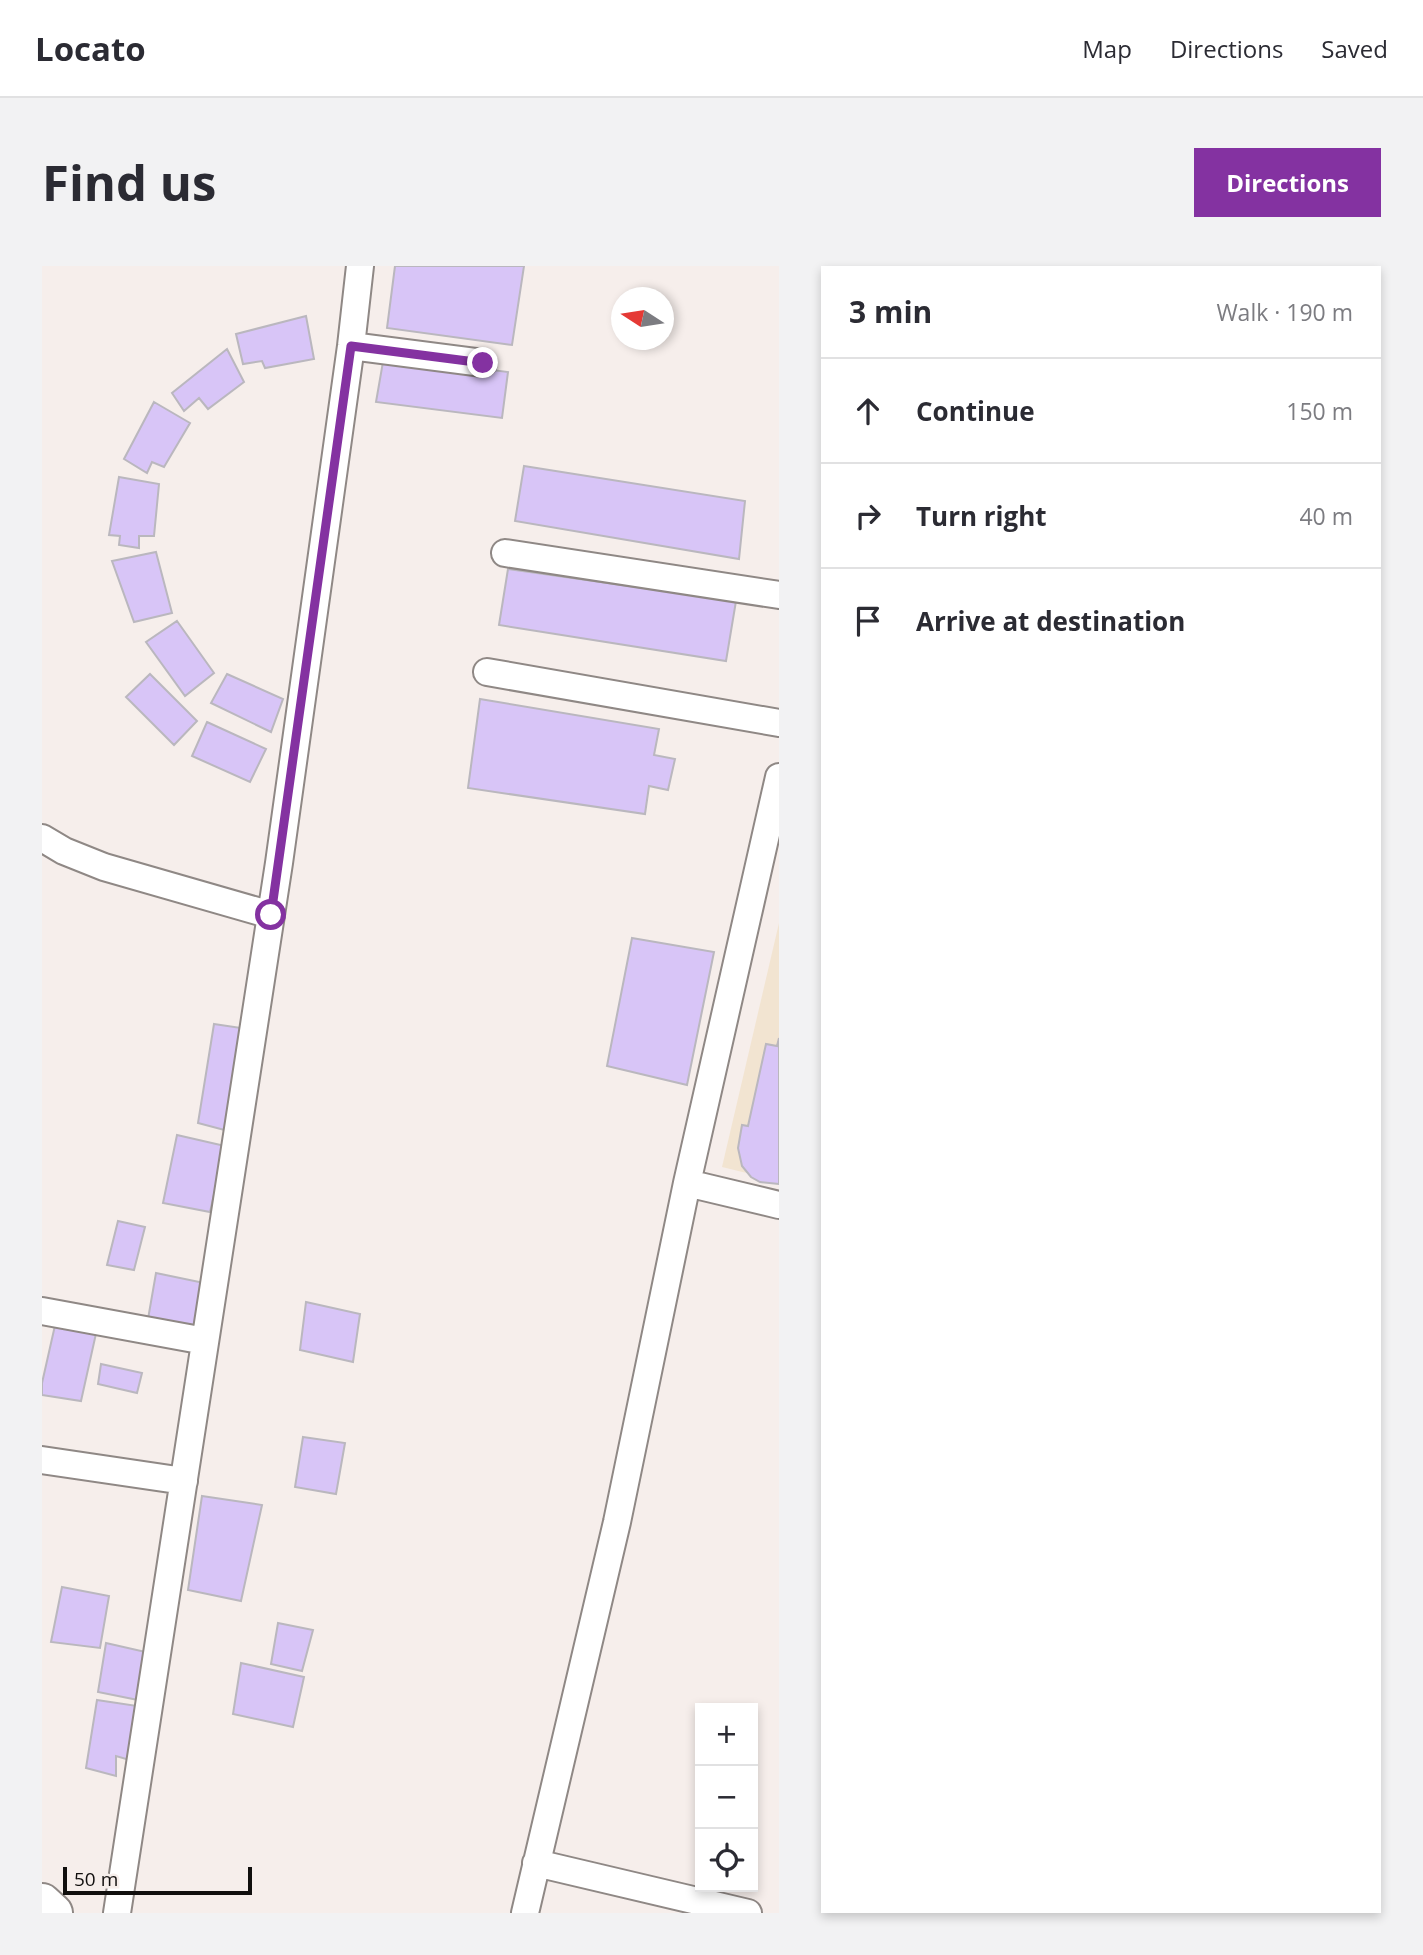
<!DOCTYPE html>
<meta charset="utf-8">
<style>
body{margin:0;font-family:"Open Sans",sans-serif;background:#f2f2f3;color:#2b2b33}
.controls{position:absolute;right:21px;bottom:21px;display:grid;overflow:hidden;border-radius:0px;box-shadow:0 4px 10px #0003}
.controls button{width:63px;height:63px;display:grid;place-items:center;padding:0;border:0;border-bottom:2px solid #e1e1e2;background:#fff;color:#2b2b33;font:35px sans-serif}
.compass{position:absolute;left:569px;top:21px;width:63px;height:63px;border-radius:50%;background:#fff;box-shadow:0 4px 10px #0003;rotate:282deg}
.scale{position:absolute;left:21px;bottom:18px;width:189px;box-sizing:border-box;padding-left:7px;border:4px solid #110f0e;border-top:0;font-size:19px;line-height:24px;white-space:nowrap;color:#110f0e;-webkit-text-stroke:5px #f6eeeb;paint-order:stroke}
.stop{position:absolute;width:21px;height:21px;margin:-16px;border:5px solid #8432a1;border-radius:50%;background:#fff}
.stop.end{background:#8432a1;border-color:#fff;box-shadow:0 2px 7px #0008}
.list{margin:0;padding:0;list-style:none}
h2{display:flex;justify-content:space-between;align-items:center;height:91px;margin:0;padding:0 28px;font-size:30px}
h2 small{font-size:23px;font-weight:400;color:#7c7c81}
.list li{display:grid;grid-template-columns:46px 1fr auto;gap:21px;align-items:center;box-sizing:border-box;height:105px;padding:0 28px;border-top:2px solid #e1e1e2}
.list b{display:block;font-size:26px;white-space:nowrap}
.list em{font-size:23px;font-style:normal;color:#7c7c81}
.icon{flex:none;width:38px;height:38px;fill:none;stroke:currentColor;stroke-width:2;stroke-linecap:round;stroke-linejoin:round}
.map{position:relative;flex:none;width:737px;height:1647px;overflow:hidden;border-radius:0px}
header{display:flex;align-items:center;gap:42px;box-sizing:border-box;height:98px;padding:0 35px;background:#fff;border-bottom:2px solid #e1e1e2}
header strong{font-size:33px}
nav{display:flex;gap:38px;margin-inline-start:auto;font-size:24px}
.intro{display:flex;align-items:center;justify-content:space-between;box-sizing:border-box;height:168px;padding:0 42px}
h1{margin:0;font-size:49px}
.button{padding:18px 32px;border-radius:0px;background:#8432a1;color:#fff;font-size:24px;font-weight:700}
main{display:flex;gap:42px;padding:0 42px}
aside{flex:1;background:#fff;border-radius:0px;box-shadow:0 4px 10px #0003}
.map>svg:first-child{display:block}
.education{fill:#f2e4d1}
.building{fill:#d8c5f7;stroke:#bab7be;stroke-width:2}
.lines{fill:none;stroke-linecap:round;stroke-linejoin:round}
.minor-casing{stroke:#8f8885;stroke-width:30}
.highway-casing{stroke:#8f8885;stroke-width:42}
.minor{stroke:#fff;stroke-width:26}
.highway{stroke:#fff;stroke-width:38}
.route{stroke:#8432a1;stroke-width:9}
</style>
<header>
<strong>Locato</strong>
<nav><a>Map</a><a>Directions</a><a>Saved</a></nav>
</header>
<div class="intro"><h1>Find us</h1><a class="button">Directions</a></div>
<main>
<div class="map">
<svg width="737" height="1647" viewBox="0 0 737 1647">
<rect width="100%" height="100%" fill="#f6eeeb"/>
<path class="education" d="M737,657V915L680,901Z"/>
<path class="building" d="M353,0H482L470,79L345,62Z
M264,50L272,93L223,102L220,95L201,98L194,68Z
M185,83L202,116L166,143L157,132L142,145L130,127Z
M342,90L466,106L460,152L334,136Z
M112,136L148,157L122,201L110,196L105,207L82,193Z
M482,200L703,235L697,293L473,255Z
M77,211L117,218L112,270H97V282L77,279L78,270L67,269Z
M114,286L130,347L92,356L70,295Z
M466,303L694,335L684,395L457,359Z
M135,355L172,407L143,430L104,376Z
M108,408L155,455L132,479L84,431Z
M185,408L241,433L229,466L169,437Z
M438,433L617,463L612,489L633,493L626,524L607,520L603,548L426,522Z
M165,456L224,483L208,516L150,490Z
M590,672L672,686L645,819L565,800Z
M172,758L206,763L190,866L156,857Z
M737,772V918L718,916L709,911L700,900L696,882L700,859L706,860L724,778L735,780Z
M135,869L183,880L168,946L121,937Z
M76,955L103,961L92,1004L65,999Z
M114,1007L167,1018L158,1066L106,1053Z
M264,1036L318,1048L311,1096L258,1084Z
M14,1055L55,1063L39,1135L0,1129V1117Z
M59,1098L100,1107L95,1127L56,1118Z
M261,1171L303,1177L294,1228L253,1221Z
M160,1230L220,1239L199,1335L146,1324Z
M20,1321L67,1330L58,1382L9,1376Z
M236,1357L271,1364L260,1405L229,1398Z
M64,1377L108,1387L101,1435L56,1426Z
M199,1397L262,1411L251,1461L191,1448Z
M55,1434L102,1441L91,1495L74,1490V1510L44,1502Z"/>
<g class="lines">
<g class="minor-casing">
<path id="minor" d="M309,80L441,97
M463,287L737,329
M445,406L737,457
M0,572L22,585L62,601L229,649
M645,917L737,939
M0,1045L163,1075
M0,1194L142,1215
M494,1597L706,1647
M75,1647L237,597L309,80L318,0
M483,1647L575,1256L645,917L737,511"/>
</g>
<g class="highway-casing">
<path id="highway" d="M0,1637L11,1647"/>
</g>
<use href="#minor" class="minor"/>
<use href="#highway" class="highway"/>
</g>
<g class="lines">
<path class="route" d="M229,649L309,80L441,97"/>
</g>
</svg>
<div class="controls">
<button>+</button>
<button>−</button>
<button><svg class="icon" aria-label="locate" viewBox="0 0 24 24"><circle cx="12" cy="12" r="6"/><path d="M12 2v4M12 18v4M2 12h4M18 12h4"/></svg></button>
</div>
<svg class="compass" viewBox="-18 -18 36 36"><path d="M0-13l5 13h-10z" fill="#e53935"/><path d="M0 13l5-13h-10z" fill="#7c7c81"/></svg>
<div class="scale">50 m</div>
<div class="stop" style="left:229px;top:649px"></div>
<div class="stop end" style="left:441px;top:97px"></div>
</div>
<aside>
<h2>3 min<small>Walk · 190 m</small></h2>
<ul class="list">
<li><svg class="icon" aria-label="ahead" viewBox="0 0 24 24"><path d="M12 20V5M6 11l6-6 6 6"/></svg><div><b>Continue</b></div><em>150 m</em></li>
<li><svg class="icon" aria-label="right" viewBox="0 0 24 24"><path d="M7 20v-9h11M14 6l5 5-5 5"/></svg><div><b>Turn right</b></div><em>40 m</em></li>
<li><svg class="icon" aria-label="arrive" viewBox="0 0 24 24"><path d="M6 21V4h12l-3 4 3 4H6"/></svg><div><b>Arrive at destination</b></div></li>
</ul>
</aside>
</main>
